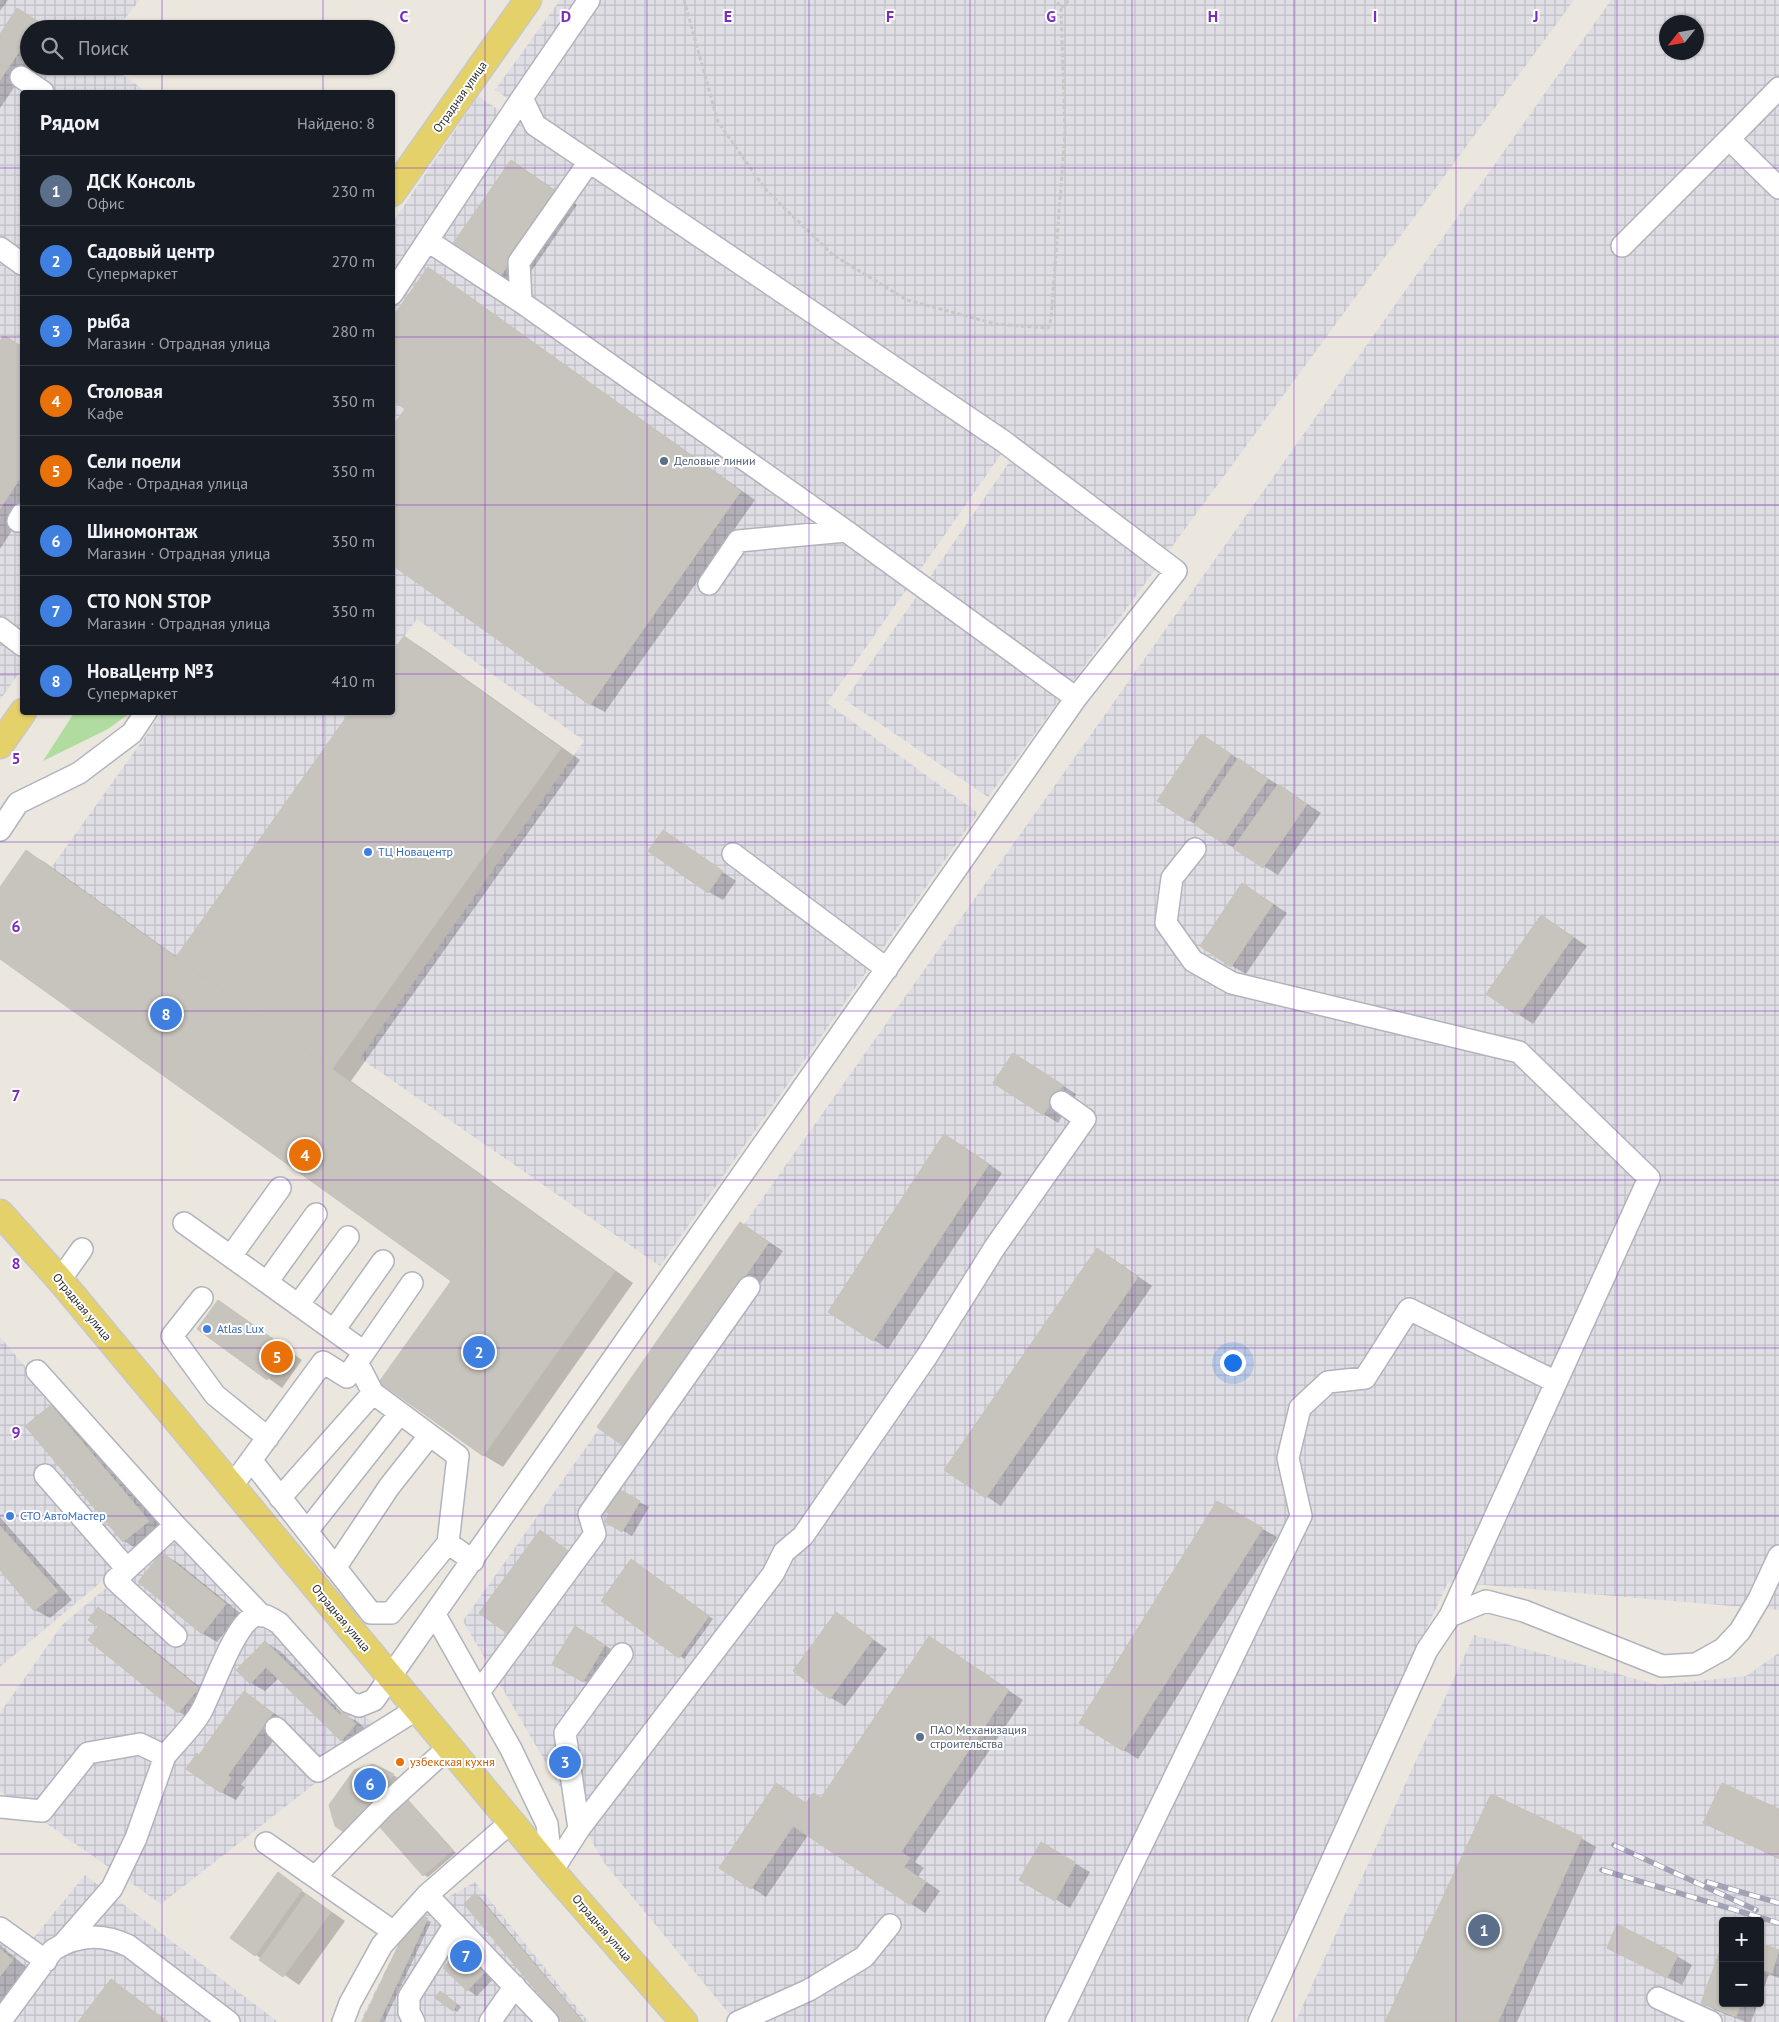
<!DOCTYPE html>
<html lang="ru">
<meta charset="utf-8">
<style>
body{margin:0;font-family:"PT Sans",sans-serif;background:#242831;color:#f1f3f6}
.controls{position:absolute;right:15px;bottom:15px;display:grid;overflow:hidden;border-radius:5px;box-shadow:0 1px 4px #0004}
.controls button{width:45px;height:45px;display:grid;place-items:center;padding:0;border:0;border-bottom:1px solid #363941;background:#171b24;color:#f1f3f6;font:25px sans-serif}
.compass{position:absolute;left:1659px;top:15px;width:45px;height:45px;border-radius:50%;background:#171b24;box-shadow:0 1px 4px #0004;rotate:239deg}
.you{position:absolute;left:1232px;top:1362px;width:18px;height:18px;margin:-12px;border:4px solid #fff;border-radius:50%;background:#1a73e8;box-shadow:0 0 0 8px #1a73e833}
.badge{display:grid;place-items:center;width:32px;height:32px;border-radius:50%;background:#4b5deb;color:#fff;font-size:16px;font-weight:700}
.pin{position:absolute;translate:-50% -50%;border:2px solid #fff;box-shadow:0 1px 5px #0006}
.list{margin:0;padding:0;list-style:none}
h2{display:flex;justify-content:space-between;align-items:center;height:65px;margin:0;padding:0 20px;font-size:21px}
h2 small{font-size:16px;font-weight:400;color:#9ea1a6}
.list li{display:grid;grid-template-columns:32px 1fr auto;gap:15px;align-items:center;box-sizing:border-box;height:70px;padding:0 20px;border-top:1px solid #363941}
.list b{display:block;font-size:19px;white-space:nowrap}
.list p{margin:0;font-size:16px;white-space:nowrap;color:#9ea1a6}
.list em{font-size:16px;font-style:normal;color:#9ea1a6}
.icon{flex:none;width:28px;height:28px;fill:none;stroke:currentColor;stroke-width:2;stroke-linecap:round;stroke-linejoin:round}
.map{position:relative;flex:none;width:1779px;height:2022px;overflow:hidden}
.search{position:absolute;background:#171b24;box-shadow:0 1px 4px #0004;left:20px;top:20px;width:375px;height:55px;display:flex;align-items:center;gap:12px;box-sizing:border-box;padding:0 18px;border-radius:28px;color:#9ea1a6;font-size:19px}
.panel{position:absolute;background:#171b24;box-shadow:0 1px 4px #0004;left:20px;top:90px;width:375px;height:625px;border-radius:5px}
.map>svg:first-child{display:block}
.industrial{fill:url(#industrial-grid);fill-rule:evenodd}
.grass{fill:#b0dd9f}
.shadow{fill:#0003}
.building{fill:#c7c3bd;stroke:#c7c3b8}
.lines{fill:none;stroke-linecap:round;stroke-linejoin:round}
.minor-casing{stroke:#b1b3bd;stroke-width:24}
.major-casing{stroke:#c8c8c8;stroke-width:29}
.path{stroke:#c8c8c8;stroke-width:3;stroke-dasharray:4 2.5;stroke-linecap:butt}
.minor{stroke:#fff;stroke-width:21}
.major{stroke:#e5d169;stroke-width:26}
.rail-casing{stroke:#a1a2b3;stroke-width:5.5}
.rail{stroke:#fff;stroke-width:4;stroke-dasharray:11;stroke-linecap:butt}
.grid{fill:none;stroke:#7b2cbf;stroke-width:1;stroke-opacity:0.55}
.service-dot{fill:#5c6f8a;stroke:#fff;stroke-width:2}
.shop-dot{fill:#3f7fe0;stroke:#fff;stroke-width:2}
.food-dot{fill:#e8710a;stroke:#fff;stroke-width:2}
.labels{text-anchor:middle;stroke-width:4;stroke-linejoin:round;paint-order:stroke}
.street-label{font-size:12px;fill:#2b2b2b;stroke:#fff}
.service-label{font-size:12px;fill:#4e5e75;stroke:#fff;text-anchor:start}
.shop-label{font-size:12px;fill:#366cbe;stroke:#fff;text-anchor:start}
.food-label{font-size:12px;fill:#c56008;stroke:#fff;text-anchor:start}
.grid-label{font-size:16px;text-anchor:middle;font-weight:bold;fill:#7b2cbf;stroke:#fff;stroke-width:4;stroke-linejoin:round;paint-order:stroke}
</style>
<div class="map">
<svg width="1779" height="2022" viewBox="0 0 1779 2022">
<defs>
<pattern id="industrial-grid" width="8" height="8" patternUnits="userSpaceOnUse" patternTransform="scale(1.25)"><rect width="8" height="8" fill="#e0dee5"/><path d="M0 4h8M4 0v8" fill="none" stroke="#c0bfc5"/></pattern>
</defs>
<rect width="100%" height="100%" fill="#ebe7de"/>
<path class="industrial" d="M0,0H140L116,29H29V66H110L147,92H22V669L0,700Z
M560,0H1574L988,797L845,700L1023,442L495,90Z
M1611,0H1779V1610L1448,1582L1245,2022H736L605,1864L463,1621ZM1666,22H1696V52H1666Z
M478,96L1004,450L827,703L978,813L660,1266L360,1058L584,741L417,619L393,652V222Z
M162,713H350L176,957L51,868Z
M0,1337L164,1529L0,1667Z
M171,1533L356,1711L371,1720L381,1732L161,1904L0,1791V1713L62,1625Z
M1474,1635L1658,1685L1746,1676L1779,1653V2022H1295ZM1723,1921H1760V2003H1723Z
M85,1875L278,2022H0V1922L31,1941Z
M475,1882L589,2022H360L412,1917Z"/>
<path class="grass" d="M74,713H130L108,729L43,761Z"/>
<path class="shadow" d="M0,0H8L0,11Z
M32,18L49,29H29V66L0,108V35Z
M512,161L577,205L519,289L499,277Z
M429,269L755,500L605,712L590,704L407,409Z
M5,336L22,347V515L0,549V343Z
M405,637L424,649L580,760L351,1081L633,1283L503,1467L483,1455L452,1281L0,958V890L27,852L46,863L177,957L392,712Z
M1215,744L1321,813L1278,875L1188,820Z
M663,832L736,881L723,900L709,892Z
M1243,884L1287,913L1246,974L1232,966Z
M1542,916L1587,946L1533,1024L1488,994Z
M1028,1063L1076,1094L1058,1123L995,1083Z
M959,1144L1002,1173L888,1349L830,1312Z
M740,1223L783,1251L641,1455Z
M1112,1258L1152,1286L1001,1506L946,1470Z
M219,1302L302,1360L282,1388L199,1329Z
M51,1406L71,1417L168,1533L144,1553L124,1541L27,1427Z
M617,1490L649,1507L632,1536L607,1521Z
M1217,1503L1277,1537L1138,1759L1081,1723Z
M0,1517L72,1600L50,1618L35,1610L0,1568Z
M540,1532L582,1560L524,1641L481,1613Z
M162,1554L177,1562L240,1613L217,1642L202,1633Z
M636,1563L713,1619L684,1659L603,1601Z
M98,1608L113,1617L212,1697L193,1720L179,1712Z
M836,1614L887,1649L845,1706L831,1698Z
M590,1636L619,1654L598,1689L554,1663Z
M265,1642L280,1651L343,1714L358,1722L370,1733L356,1748L341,1740L279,1678L265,1691L251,1683Z
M943,1646L1023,1700L915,1862L924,1868L918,1876L940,1891L925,1913L808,1835L766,1897L721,1868L777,1784L807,1804L822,1799Z
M244,1693L287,1722L241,1785L245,1787L236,1800L221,1792L200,1756Z
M355,1771L393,1775L407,1783L363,1842Z
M409,1802L456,1853L428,1877L424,1875Z
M1779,1811V1859L1704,1822Z
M1581,1838L1596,1847L1517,2022H1386Z
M1041,1844L1090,1872L1070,1908L1021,1879Z
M278,1874L345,1921L299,1985L256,1955Z
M476,1895L480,1897L584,2022H564Z
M427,1920L431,1922L384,2022H363Z
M1760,1944L1779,1951V1978L1769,1974L1760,1998Z
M0,1945L32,1972L0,2010Z
M466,1946L498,1974L477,1996L468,1990Z
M1609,1948L1677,1956L1692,1965L1682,1985Z
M444,1995L461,2007L457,2012L453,2009Z
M1702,2003H1758L1751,2022H1746L1717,2011Z"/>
<path class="building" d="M17,8L39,22L34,29H29V37L8,68L0,63V34Z
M0,63L8,68L0,80Z
M511,160L558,193L499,278L452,245Z
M428,267L741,491L590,705L392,565V427L405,409L392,400V318Z
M4,335L22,347V475L0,509V341Z
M404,636L561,748L332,1069L176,957L350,712H392V652Z
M1201,734L1231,754L1188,821L1157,801Z
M1238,758L1268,779L1224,844L1194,824Z
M1278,784L1307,804L1263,868L1233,848Z
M663,830L723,871L708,893L648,851Z
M26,850L511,1197L451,1281L0,959V887Z
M1242,883L1273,904L1231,967L1200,946Z
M1541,915L1573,937L1518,1016L1486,994Z
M1013,1053L1063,1085L1043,1115L993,1083Z
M944,1134L989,1164L873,1341L828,1312Z
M511,1197L615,1271L483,1456L379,1382Z
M740,1222L769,1242L626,1448L597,1427Z
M1097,1248L1138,1277L986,1498L944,1470Z
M218,1300L289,1350L267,1380L197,1329Z
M51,1405L149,1521L123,1542L25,1426Z
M617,1488L640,1501L622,1532L605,1522L609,1514L605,1511Z
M1217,1501L1263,1528L1123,1751L1079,1723Z
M0,1526L58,1591L34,1611L0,1570Z
M540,1530L568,1551L508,1634L479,1613Z
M162,1552L226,1604L202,1634L138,1582Z
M631,1559L709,1616L679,1658L601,1601Z
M98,1607L199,1688L178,1713L88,1640L98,1627L88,1620Z
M836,1612L873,1639L830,1699L793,1671Z
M575,1626L605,1645L583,1682L552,1664Z
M929,1636L1009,1690L901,1852L910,1858L904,1867L926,1882L910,1905L793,1826L751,1889L719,1868L776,1783L806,1803L813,1793L821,1798Z
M265,1641L340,1715L343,1712L356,1724L341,1741L266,1667L250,1684L236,1670Z
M244,1691L273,1713L228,1775L231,1778L221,1793L186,1769L197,1753L199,1755Z
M373,1764L394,1774L348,1835L335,1826L329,1805L354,1770Z
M1722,1783L1779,1809V1858L1703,1823Z
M1491,1794L1582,1837L1498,2022H1385Z
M408,1800L453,1850L423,1876L379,1826Z
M1041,1842L1076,1863L1055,1901L1019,1880Z
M278,1872L302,1890L255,1956L230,1938Z
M475,1893L583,2022H562L464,1904Z
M306,1894L331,1912L283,1977L259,1960Z
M412,1917L428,1918L379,2022H362Z
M1617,1924L1678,1955L1667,1978L1607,1948Z
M1723,1942V2003H1741L1736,2017L1701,2003Z
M1760,1943L1779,1950L1772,1973L1760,1969Z
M465,1945L489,1968L467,1991L443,1968Z
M0,1949L13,1960L0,1976Z
M111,1979L168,2022H78Z
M440,1991L457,2004L453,2011L435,1998Z"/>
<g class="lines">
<g class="minor-casing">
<path id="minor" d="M21,77L43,92
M1779,88L1729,139L1779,188
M589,162L519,262L521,302L846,531L1076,698
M428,241L521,302
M1622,246L1729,139
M0,248L22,264
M392,294L522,98
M18,521L22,514
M709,584L738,541L846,531
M0,628L22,645
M0,830L18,803L79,773L132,733L146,712
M1195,849L1172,878L1166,923L1193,961L1232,983L1519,1052L1649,1178L1450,1616
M733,854L887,969
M184,1223L364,1352
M231,1256L280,1188
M60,1280L82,1249
M267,1282L316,1214
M202,1298L172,1336L215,1395L268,1438
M298,1305L348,1237
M334,1330L383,1261
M357,1362L373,1393L458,1456L448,1543L473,1561
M37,1371L175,1525
M251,1460L371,1613H391L448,1543
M45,1475L127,1569
M232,1486L323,1362L347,1377L412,1283
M280,1498L373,1393
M307,1531L400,1413
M335,1568L389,1487L430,1435
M435,1615L511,1749L547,1824L552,1871
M176,1636L115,1580L175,1525L262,1616
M479,1692L595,1534L589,1514L749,1287
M276,1728L318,1771L417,1709
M165,1756C177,1741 193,1727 202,1710C213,1689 234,1626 254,1616C263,1612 272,1619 279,1623L349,1702L359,1706L374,1700L1076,698L1176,571L1003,441L535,125L522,98L589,0
M0,1807L42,1811L88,1753L140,1744L165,1756L136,1838L112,1888L65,1942
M579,1829L565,1733L622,1654
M266,1843L394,1932
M552,1871L579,1829L773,1574L784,1552L803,1536L927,1356L995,1247L1085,1119L1061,1102
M315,1877L384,1806L449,1747
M427,1895L548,2022
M0,1928L46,1961
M1658,1998L1711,2022
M0,2022L53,1950C78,1934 103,1933 129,1946L229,2022
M343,2022L350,2003L382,1945L427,1895L511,1822
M414,2022L409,2012V1997L455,1924
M490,2022L515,1986
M738,2022L809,1990L864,1957L890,1925
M1056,2022L1301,1516L1288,1458L1300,1408L1328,1382L1365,1378L1409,1309L1556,1382
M1259,2022L1427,1650L1450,1616L1486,1601L1524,1611L1662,1666L1696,1664L1723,1649L1740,1631L1759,1599L1779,1556"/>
</g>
<g class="major-casing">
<path id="major" d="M392,193L528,0
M0,745L23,712
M0,1213L60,1280L552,1871L684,2022"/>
</g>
<path class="path" d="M684,0L718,122L766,190L833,255L907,300L996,324L1048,328L1051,319L1065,133L1061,8L1056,0
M1061,8L1069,0"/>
<use href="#minor" class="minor"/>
<use href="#major" class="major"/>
<g class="rail-casing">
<path id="rail" d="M1614,1845L1756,1910
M1602,1870L1779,1923
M1707,1882L1779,1903"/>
</g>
<use href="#rail" class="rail"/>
</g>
<path class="grid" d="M162,0V29M323,0V29M485,0V2022M647,0V2022M809,0V2022M970,0V2022M1132,0V2022M1294,0V2022M1456,0V2022M1617,0V2022M162,66V92M323,66V92M0,168H22M392,168H1779M0,337H22M392,337H1779M0,505H22M392,505H1779M0,674H22M392,674H1779M162,712V2022M323,712V2022M0,842H1779M0,1011H1779M0,1180H1779M0,1348H1779M0,1516H1779M0,1685H1779M0,1854H1779"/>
<g class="service-dot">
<circle cx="664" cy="461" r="5"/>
<circle cx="920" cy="1737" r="5"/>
</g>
<g class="shop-dot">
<circle cx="368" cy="852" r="5"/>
<circle cx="207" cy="1329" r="5"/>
<circle cx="10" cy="1516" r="5"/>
</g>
<circle class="food-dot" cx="400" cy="1762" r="5"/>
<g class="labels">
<g class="street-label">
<text transform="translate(460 97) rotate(-55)" y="4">Отрадная улица</text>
<text transform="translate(82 1307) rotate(50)" y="4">Отрадная улица</text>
<text transform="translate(341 1618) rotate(50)" y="4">Отрадная улица</text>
<text transform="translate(602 1928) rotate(49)" y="4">Отрадная улица</text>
</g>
<g class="service-label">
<text x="674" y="465">Деловые линии</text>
<text x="930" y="1734">ПАО Механизация<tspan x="930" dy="14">строительства</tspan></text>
</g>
<g class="shop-label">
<text x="378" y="856">ТЦ Новацентр</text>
<text x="217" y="1333">Atlas Lux</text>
<text x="20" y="1520">СТО АвтоМастер</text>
</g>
<g class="food-label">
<text x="410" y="1766">узбекская кухня</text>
</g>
</g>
<g class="grid-label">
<text x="404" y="22">C</text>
<text x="566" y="22">D</text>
<text x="728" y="22">E</text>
<text x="890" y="22">F</text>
<text x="1051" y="22">G</text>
<text x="1213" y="22">H</text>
<text x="1375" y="22">I</text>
<text x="1536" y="22">J</text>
<text x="16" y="764">5</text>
<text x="16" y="932">6</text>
<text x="16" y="1101">7</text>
<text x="16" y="1269">8</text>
<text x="16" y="1438">9</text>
</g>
</svg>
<div class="controls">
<button>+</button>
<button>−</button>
</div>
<svg class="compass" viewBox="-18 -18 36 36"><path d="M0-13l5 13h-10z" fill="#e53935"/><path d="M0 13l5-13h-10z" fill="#9ea1a6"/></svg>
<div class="you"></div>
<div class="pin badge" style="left:1484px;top:1930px;background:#5c6f8a">1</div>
<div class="pin badge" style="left:479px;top:1352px;background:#3f7fe0">2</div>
<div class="pin badge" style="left:565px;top:1762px;background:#3f7fe0">3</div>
<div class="pin badge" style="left:305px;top:1155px;background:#e8710a">4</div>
<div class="pin badge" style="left:277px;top:1357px;background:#e8710a">5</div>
<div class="pin badge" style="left:370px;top:1784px;background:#3f7fe0">6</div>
<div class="pin badge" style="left:466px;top:1956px;background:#3f7fe0">7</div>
<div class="pin badge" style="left:166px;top:1014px;background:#3f7fe0">8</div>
<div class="search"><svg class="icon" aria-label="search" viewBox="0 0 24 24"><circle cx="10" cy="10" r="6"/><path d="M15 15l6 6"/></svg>Поиск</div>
<section class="panel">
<h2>Рядом<small>Найдено: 8</small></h2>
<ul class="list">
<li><span class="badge" style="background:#5c6f8a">1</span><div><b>ДСК Консоль</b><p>Офис</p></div><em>230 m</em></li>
<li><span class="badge" style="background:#3f7fe0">2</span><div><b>Садовый центр</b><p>Супермаркет</p></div><em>270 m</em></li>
<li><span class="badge" style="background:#3f7fe0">3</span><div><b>рыба</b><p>Магазин · Отрадная улица</p></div><em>280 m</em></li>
<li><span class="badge" style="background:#e8710a">4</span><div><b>Столовая</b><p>Кафе</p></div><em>350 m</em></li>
<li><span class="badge" style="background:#e8710a">5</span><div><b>Сели поели</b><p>Кафе · Отрадная улица</p></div><em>350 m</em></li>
<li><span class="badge" style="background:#3f7fe0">6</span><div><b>Шиномонтаж</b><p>Магазин · Отрадная улица</p></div><em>350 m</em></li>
<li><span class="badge" style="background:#3f7fe0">7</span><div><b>СТО NON STOP</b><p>Магазин · Отрадная улица</p></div><em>350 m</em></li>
<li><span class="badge" style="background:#3f7fe0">8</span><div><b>НоваЦентр №3</b><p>Супермаркет</p></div><em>410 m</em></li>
</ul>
</section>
</div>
